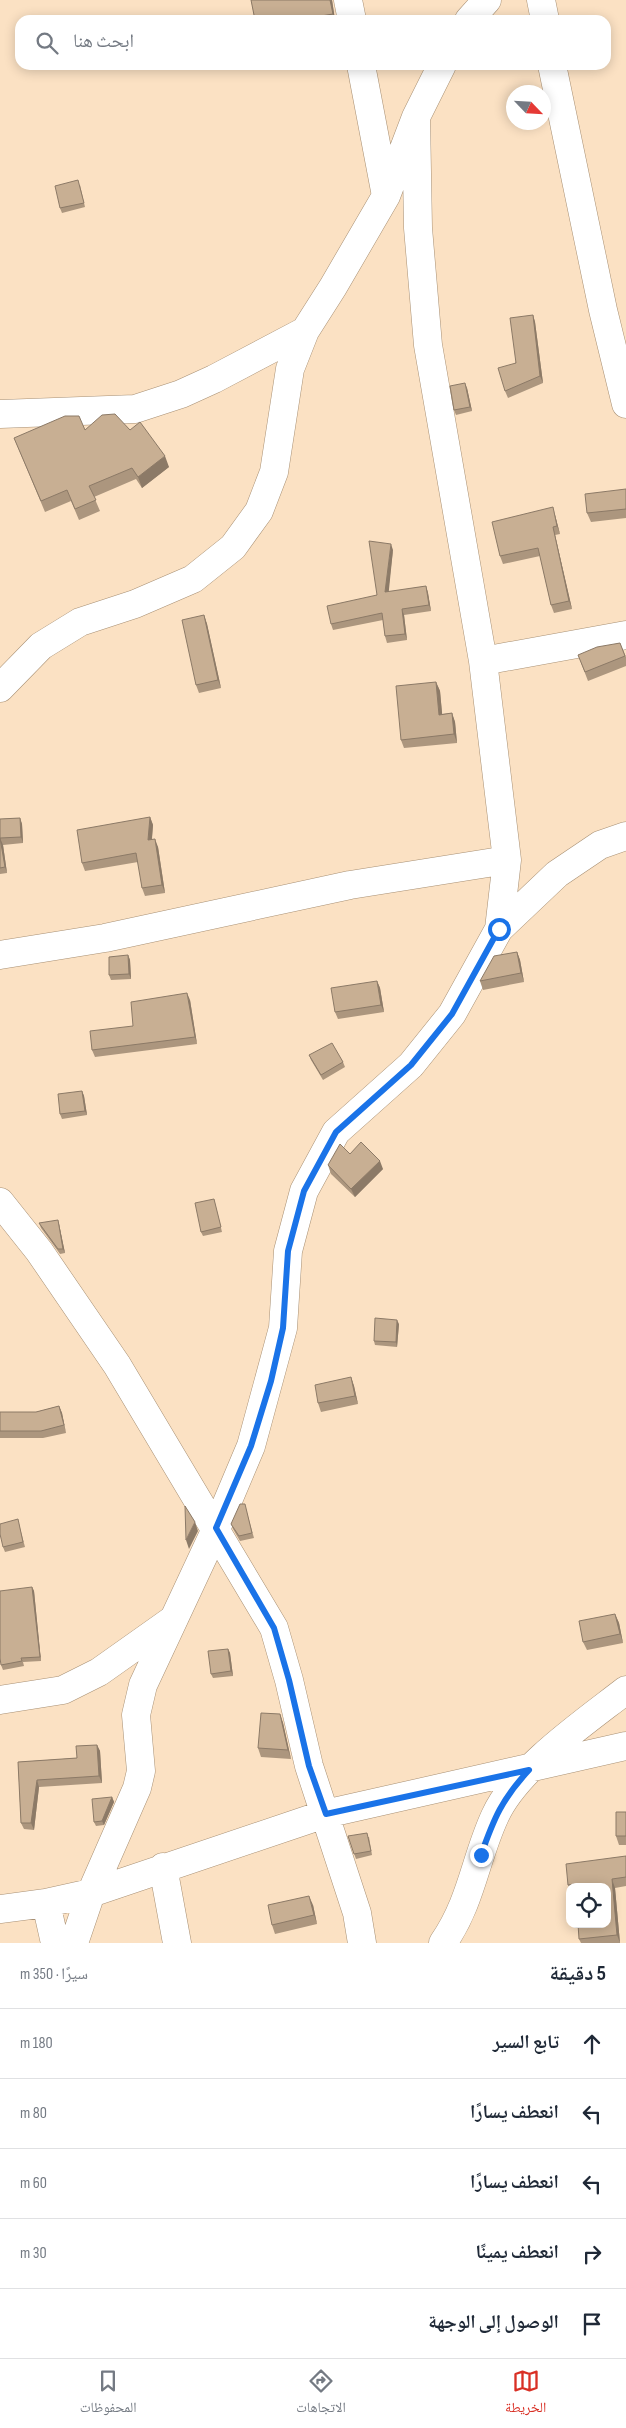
<!DOCTYPE html>
<html lang="ar">
<meta charset="utf-8">
<style>
body{margin:0;font-family:"Sofia Sans Condensed","Noto Naskh Arabic",sans-serif;background:#f6f6f7;color:#1f2937;direction:rtl}
.controls{position:absolute;right:15px;bottom:15px;display:grid;overflow:hidden;border-radius:10px;box-shadow:0 2px 12px #0003}
.controls button{width:45px;height:45px;display:grid;place-items:center;padding:0;border:0;border-bottom:1px solid #e0e1e3;background:#fff;color:#1f2937;font:25px sans-serif}
.compass{position:absolute;left:506px;top:85px;width:45px;height:45px;border-radius:50%;background:#fff;box-shadow:0 2px 12px #0003;rotate:115deg}
.stop{position:absolute;width:15px;height:15px;margin:-11px;border:4px solid #1a73e8;border-radius:50%;background:#fff}
.stop.end{background:#1a73e8;border-color:#fff;box-shadow:0 1px 5px #0008}
.list{margin:0;padding:0;list-style:none}
h2{display:flex;justify-content:space-between;align-items:center;height:65px;margin:0;padding:0 20px;font-size:21px}
h2 small{font-size:16px;font-weight:400;color:#747a83}
.list li{display:grid;grid-template-columns:32px 1fr auto;gap:15px;align-items:center;box-sizing:border-box;height:70px;padding:0 20px;border-top:1px solid #e0e1e3}
.list b{display:block;font-size:19px;white-space:nowrap}
.list em{font-size:16px;font-style:normal;color:#747a83}
.icon{flex:none;width:28px;height:28px;fill:none;stroke:currentColor;stroke-width:2;stroke-linecap:round;stroke-linejoin:round}
.map{position:relative;flex:none;width:626px;height:1943px;overflow:hidden;direction:ltr}
.search{position:absolute;background:#fff;box-shadow:0 2px 12px #0003;left:15px;right:15px;top:15px;height:55px;display:flex;align-items:center;gap:12px;box-sizing:border-box;padding:0 18px;border-radius:15px;color:#747a83;font-size:19px}
.sheet{height:415px;background:#fff}
nav{display:flex;justify-content:space-around;align-items:center;box-sizing:border-box;height:70px;border-top:1px solid #e0e1e3;background:#fff;font-size:14px;color:#747a83}
nav a{display:grid;justify-items:center;gap:2px}
nav .on{color:#d93025}
.map>svg:first-child{display:block}
.lines{fill:none;stroke-linecap:round;stroke-linejoin:round}
.minor-casing{stroke:#a89074;stroke-width:29}
.minor{stroke:#fff;stroke-width:28}
.wall{fill:#ac967e}
.shaded-wall{fill:#8c7a67}
.building{fill:#c8af93;stroke:#8c7a67}
.route{stroke:#1a73e8;stroke-width:6}
</style>
<div class="map">
<svg width="626" height="1943" viewBox="0 0 626 1943">
<rect width="100%" height="100%" fill="#fbe1c3"/>
<g class="lines">
<g class="minor-casing">
<path id="minor" d="M348,0L352,20
M541,0L545,20
M469,20L487,0
M361,65L386,196
M552,65L603,310L626,404
M416,117L418,228L428,345L483,661L507,860L499,929
M0,414L135,409L181,394L214,379L305,331
M483,661L626,635
M0,688L41,646L80,622L135,604L193,579L233,547L259,511L274,472L290,369L305,331L333,287L386,196L416,117L442,65
M0,955L105,938L350,885L507,860
M0,1202L39,1251L117,1365L274,1628L289,1680L309,1766L357,1913L362,1943
M0,1700L63,1690L99,1672L171,1621
M163,1867L177,1943
M46,1903L55,1943
M0,1909L46,1903L91,1893L325,1814L626,1746
M74,1943L91,1893L137,1788L141,1771L136,1715L143,1685L216,1529L251,1446L283,1328L288,1251L304,1191L336,1132L411,1065L452,1014L499,929L557,874L600,845L626,836
M443,1943C472,1901 475,1859 495,1816C516,1769 585,1722 626,1690"/>
</g>
<use href="#minor" class="minor"/>
</g>
<path class="wall" d="M251,0H332L335,20H255Z
M80,185L85,207L62,213L60,208Z
M533,315L535,322L543,383L508,398L505,391Z
M467,388L472,411L456,415L454,410Z
M85,430H130L169,467L142,488L136,479L94,497L100,511L79,520L71,501L45,512L14,438Z
M626,489V518L591,522L587,513Z
M555,515L560,534L555,535L572,609L554,613L551,605L540,556L503,564L500,556Z
M393,550L388,592L426,586L428,593L431,611L404,615L407,640L387,643L385,636L383,620L333,630L331,624L377,595Z
M204,615L207,624L221,688L199,693L196,685Z
M620,643L626,657V666L588,681L578,655Z
M436,682L440,691L442,714L452,713L455,722L457,743L404,748L401,740Z
M150,817L153,825L152,839L158,847L165,893L145,896L142,888L138,862L85,871L82,863Z
M20,818L22,824L23,843L3,845L7,873L0,874V819Z
M517,952L520,960L524,982L483,990L480,981Z
M128,955L130,960L131,979L111,980L109,975Z
M377,981L380,988L384,1012L338,1019L335,1012Z
M190,1000L197,1044L95,1057L92,1050L133,1026Z
M309,1055L343,1062L345,1067L323,1080L311,1060Z
M82,1091L84,1096L87,1115L62,1119L60,1114Z
M350,1154L383,1169L355,1197L331,1174L328,1165Z
M214,1199L222,1232L203,1236L201,1232Z
M39,1223L59,1224L65,1253L60,1254L41,1228Z
M399,1324L397,1347L375,1345L374,1341Z
M351,1377L354,1386L358,1404L321,1412L318,1403Z
M59,1406L62,1413L66,1433L43,1438H0V1412H36Z
M246,1509L254,1538L240,1541L233,1529L231,1524Z
M19,1524L25,1547L5,1552L3,1547Z
M32,1587L34,1591L41,1661L23,1662L24,1666L3,1670L1,1665Z
M615,1614L619,1623L623,1643L587,1650L583,1642Z
M228,1649L230,1653L233,1676L213,1678L211,1674Z
M280,1714L283,1723L291,1759L261,1757L258,1748Z
M97,1745L100,1751L102,1783L39,1787L34,1830L24,1829L21,1823L18,1762L77,1758Z
M112,1797L114,1802L104,1825L96,1826L94,1822Z
M626,1812V1845H619L616,1836Z
M348,1836L369,1837L372,1855L356,1859Z
M626,1857V1886L615,1888L620,1943H581L579,1939L607,1887H570V1889L568,1885Z
M313,1905L317,1924L275,1934L272,1925Z"/>
<path class="shaded-wall" d="M330,0H332L335,20L333,14Z
M533,315L535,322L543,383L540,376Z
M465,383L467,388L472,411L470,407Z
M165,456L169,467L142,488L138,477Z
M553,507L555,515L560,534L557,526Z
M553,527L555,535L572,609L569,601Z
M391,544L393,550L388,599L385,592Z
M426,586L428,593L431,611L429,605Z
M402,609L404,615L407,640L405,634Z
M204,615L207,624L221,688L218,680Z
M436,682L440,691L443,723L439,715Z
M452,713L455,722L457,743L454,734Z
M150,817L153,825L151,848L148,840Z
M20,818L22,824L23,843L21,837Z
M0,838L3,845L7,873L5,867Z
M155,839L158,847L165,893L162,885Z
M517,952L520,960L524,982L521,973Z
M128,955L130,960L131,979L129,974Z
M377,981L380,988L384,1012L381,1005Z
M187,993L190,1000L197,1044L195,1037Z
M82,1091L84,1096L87,1115L85,1111Z
M380,1161L383,1169L355,1197L351,1189Z
M58,1220L59,1224L65,1253L63,1249Z
M397,1320L399,1324L397,1347L396,1342Z
M351,1377L354,1386L358,1404L355,1396Z
M59,1406L62,1413L66,1433L64,1425Z
M195,1522L198,1531L189,1549L186,1540Z
M32,1587L34,1591L41,1661L40,1657Z
M615,1614L619,1623L623,1643L620,1634Z
M228,1649L230,1653L233,1676L231,1671Z
M280,1714L283,1723L291,1759L288,1750Z
M97,1745L100,1751L102,1783L99,1776Z
M37,1780L39,1787L34,1830L31,1823Z
M112,1797L114,1802L104,1825L102,1821Z
M612,1879L615,1888L620,1943L617,1935Z
M309,1896L313,1905L317,1924L314,1915Z"/>
<path class="building" d="M251,0H330L333,14L297,20H255Z
M78,180L84,203L60,208L55,186Z
M533,315L540,376L505,391L498,368L516,363L510,318Z
M465,383L470,407L454,410L450,386Z
M115,414L130,430L140,422L165,456L138,477L132,468L89,486L96,500L75,509L67,490L41,501L14,438L65,416H79L85,430L102,415Z
M626,489V509L587,513L585,494Z
M553,507L557,526L553,527L569,601L551,605L538,548L500,556L492,522Z
M369,541L391,544L385,592L426,586L429,605L402,609L405,634L385,636L382,613L331,624L327,606L377,595Z
M204,615L218,680L196,685L182,620Z
M620,643L625,656L585,672L578,655L597,647Z
M436,682L439,715L452,713L454,734L401,740L396,686Z
M150,817L148,840L155,839L162,885L142,888L136,853L82,863L77,830Z
M20,818L21,837L0,838L5,867L0,868V819Z
M517,952L521,973L480,981L494,956Z
M128,955L129,974L109,975V957Z
M377,981L381,1005L335,1012L331,988Z
M187,993L195,1037L92,1050L90,1031L133,1026L131,1002Z
M332,1043L343,1062L321,1075L309,1055Z
M82,1091L85,1111L60,1114L58,1094Z
M361,1142L380,1161L351,1189L328,1165L340,1144L350,1154Z
M214,1199L221,1227L201,1232L195,1203Z
M58,1220L63,1249H58L39,1223Z
M375,1318L397,1320L396,1342L374,1341Z
M351,1377L355,1396L318,1403L315,1385Z
M59,1406L64,1425L41,1431H0V1412H36Z
M240,1504H245L252,1533L239,1536L231,1524Z
M185,1506L195,1522L186,1540Z
M18,1519L23,1542L3,1547L0,1534V1524Z
M32,1587L40,1657L21,1658L22,1661L1,1665L0,1658V1591Z
M615,1614L620,1634L583,1642L579,1621Z
M228,1649L231,1671L211,1674L208,1651Z
M261,1713L280,1714L288,1750L258,1748Z
M97,1745L99,1776L37,1780L31,1823H21L18,1762L77,1758L76,1746Z
M112,1797L102,1821L94,1822L92,1799Z
M616,1812H626V1836H616Z
M367,1833L371,1851L354,1854L348,1836Z
M626,1856V1877L612,1879L617,1935L579,1939L578,1924H607V1887H574V1884L568,1885L566,1864Z
M309,1896L314,1915L272,1925L268,1905Z"/>
<g class="lines">
<path class="route" d="M481,1855C494,1818 502,1799 529,1770L326,1814L309,1766L289,1680L274,1628L216,1528L251,1446L271,1381L283,1328L288,1251L304,1191L336,1132L411,1065L452,1014L499,929"/>
</g>
</svg>
<div class="controls">
<button><svg class="icon" aria-label="locate" viewBox="0 0 24 24"><circle cx="12" cy="12" r="6"/><path d="M12 2v4M12 18v4M2 12h4M18 12h4"/></svg></button>
</div>
<svg class="compass" viewBox="-18 -18 36 36"><path d="M0-13l5 13h-10z" fill="#e53935"/><path d="M0 13l5-13h-10z" fill="#747a83"/></svg>
<div class="stop" style="left:499px;top:929px"></div>
<div class="stop end" style="left:481px;top:1855px"></div>
<div class="search"><svg class="icon" aria-label="search" viewBox="0 0 24 24"><circle cx="10" cy="10" r="6"/><path d="M15 15l6 6"/></svg>ابحث هنا</div>
</div>
<section class="sheet">
<h2>5 دقيقة<small>سيرًا · 350 m</small></h2>
<ul class="list">
<li><svg class="icon" aria-label="ahead" viewBox="0 0 24 24"><path d="M12 20V5M6 11l6-6 6 6"/></svg><div><b>تابع السير</b></div><em>180 m</em></li>
<li><svg class="icon" aria-label="left" viewBox="0 0 24 24"><path d="M17 20v-9H6M10 6l-5 5 5 5"/></svg><div><b>انعطف يسارًا</b></div><em>80 m</em></li>
<li><svg class="icon" aria-label="left" viewBox="0 0 24 24"><path d="M17 20v-9H6M10 6l-5 5 5 5"/></svg><div><b>انعطف يسارًا</b></div><em>60 m</em></li>
<li><svg class="icon" aria-label="right" viewBox="0 0 24 24"><path d="M7 20v-9h11M14 6l5 5-5 5"/></svg><div><b>انعطف يمينًا</b></div><em>30 m</em></li>
<li><svg class="icon" aria-label="arrive" viewBox="0 0 24 24"><path d="M6 21V4h12l-3 4 3 4H6"/></svg><div><b>الوصول إلى الوجهة</b></div></li>
</ul>
</section>
<nav>
<a class="on"><svg class="icon" aria-label="map" viewBox="0 0 24 24"><path d="M3 6l6-2 6 2 6-2v14l-6 2-6-2-6 2zM9 4v14M15 6v14"/></svg>الخريطة</a>
<a><svg class="icon" aria-label="directions" viewBox="0 0 24 24"><path d="M12 3l9 9-9 9-9-9zM9 14v-3h6M13 9l2 2-2 2"/></svg>الاتجاهات</a>
<a><svg class="icon" aria-label="saved" viewBox="0 0 24 24"><path d="M7 4h10v16l-5-4-5 4z"/></svg>المحفوظات</a>
</nav>
